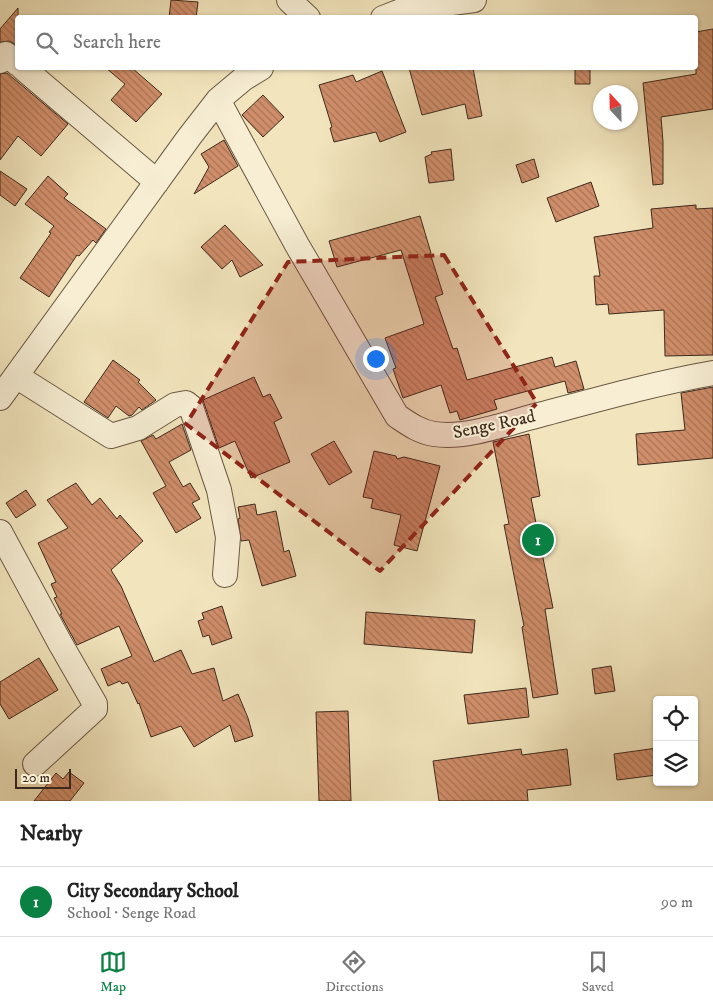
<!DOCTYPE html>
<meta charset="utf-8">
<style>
body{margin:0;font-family:"IM FELL DW Pica",serif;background:#f2f2f2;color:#222}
.controls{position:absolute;right:15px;bottom:15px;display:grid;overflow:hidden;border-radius:5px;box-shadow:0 1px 4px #0004}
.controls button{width:45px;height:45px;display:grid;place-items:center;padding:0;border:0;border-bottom:1px solid #e0e0e0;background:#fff;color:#222;font:25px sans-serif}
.compass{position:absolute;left:593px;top:85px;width:45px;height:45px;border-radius:50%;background:#fff;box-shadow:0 1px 4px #0004;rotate:338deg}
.scale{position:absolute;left:15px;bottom:12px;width:56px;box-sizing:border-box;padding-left:5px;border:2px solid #3e2a1d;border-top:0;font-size:14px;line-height:18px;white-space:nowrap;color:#3e2a1d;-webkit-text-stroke:4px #f7eed4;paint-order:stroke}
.you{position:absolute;left:375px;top:358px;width:18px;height:18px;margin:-12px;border:4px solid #fff;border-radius:50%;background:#1a73e8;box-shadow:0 0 0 8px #1a73e833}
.badge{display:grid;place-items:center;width:32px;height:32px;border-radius:50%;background:#0b8043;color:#fff;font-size:16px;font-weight:700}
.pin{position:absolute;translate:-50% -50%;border:2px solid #fff;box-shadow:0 1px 5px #0006}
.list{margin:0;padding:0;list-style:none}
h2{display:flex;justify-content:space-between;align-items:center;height:65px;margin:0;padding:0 20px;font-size:21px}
h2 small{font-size:16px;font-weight:400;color:#767676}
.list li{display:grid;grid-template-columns:32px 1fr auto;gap:15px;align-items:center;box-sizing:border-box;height:70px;padding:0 20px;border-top:1px solid #e0e0e0}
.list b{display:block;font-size:19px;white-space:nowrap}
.list p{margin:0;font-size:16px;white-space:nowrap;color:#767676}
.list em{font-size:16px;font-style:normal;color:#767676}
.icon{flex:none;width:28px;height:28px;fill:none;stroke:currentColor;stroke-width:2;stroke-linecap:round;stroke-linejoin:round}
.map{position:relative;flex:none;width:713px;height:801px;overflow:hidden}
.search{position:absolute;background:#fff;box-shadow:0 1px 4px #0004;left:15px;right:15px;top:15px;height:55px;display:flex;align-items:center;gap:12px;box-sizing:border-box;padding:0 18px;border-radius:5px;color:#767676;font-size:19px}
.sheet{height:135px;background:#fff}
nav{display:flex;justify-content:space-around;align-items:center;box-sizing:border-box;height:70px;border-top:1px solid #e0e0e0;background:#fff;font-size:14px;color:#767676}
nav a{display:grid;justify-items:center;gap:2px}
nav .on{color:#0b8043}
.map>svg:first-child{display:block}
.building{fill:url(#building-back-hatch);stroke:#3e2a1d}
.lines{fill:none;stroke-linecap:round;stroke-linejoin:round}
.minor-casing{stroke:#6b5945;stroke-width:26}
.minor{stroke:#f7eed4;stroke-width:24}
.marked{fill:#8f2418;fill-opacity:0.2;stroke:#8f2418;stroke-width:4;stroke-dasharray:10 6;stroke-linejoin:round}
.labels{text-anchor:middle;stroke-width:4;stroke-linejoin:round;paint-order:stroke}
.street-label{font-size:18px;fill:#3e2a1d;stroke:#f7eed4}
</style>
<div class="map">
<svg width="713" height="801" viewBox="0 0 713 801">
<defs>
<pattern id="building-back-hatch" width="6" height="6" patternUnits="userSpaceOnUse" patternTransform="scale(1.25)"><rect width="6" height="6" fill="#d08e6a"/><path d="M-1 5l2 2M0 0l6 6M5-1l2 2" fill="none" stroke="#aa7457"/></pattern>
</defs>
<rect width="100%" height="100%" fill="#f2e5bd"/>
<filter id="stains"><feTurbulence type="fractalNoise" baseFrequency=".004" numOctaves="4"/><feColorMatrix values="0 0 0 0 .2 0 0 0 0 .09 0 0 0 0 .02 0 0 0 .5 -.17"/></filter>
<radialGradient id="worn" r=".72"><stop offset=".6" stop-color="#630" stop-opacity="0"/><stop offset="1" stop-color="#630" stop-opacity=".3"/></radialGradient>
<path class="building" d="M171,0L198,2L196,18H169Z
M18,8V46L9,41L0,42V29Z
M713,29V109L661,117L663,142V184L653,185L643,83L696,74V32Z
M106,68H132L162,94L136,122L111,100L125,84Z
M409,68H473L482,116L468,119L465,104L422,115Z
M575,68H590V84H575Z
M382,71L406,132L380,142L376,132L334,142L330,128L332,127L319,85L353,75L356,82Z
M7,73L68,124L41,156L18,136L0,160V74Z
M263,95L284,117L263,137L242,115Z
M224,140L238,166L194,194L209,167L201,154Z
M451,149L454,180L429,183L425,157L432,154L431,152Z
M534,159L539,177L522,183L516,165Z
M0,171L27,189L15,206L0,195Z
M48,176L68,194L64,198L106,229L96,243L93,240L79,256L77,255L49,297L20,278L51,233L49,232L54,226L25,204Z
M591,182L599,206L556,222L547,198Z
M696,205V209L713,208V355L665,356L664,310L609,314L608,304L596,305L594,276H600L594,237L653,228L651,209Z
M420,216L431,253H430L443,294L435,297L453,349L457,348L467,380L552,357L555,367L576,361L584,389L568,393L565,381L494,400L497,409L460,420L457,411L450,413L441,385L403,398L393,369L396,368L385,338L424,324L401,250L337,267L329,241Z
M225,225L263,265L240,277L232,260L222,269L201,247Z
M113,360L140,380L138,382L156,400L142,410L139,407L132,415L129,416L116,406L108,418L84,402Z
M254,377L263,397L270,394L282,418L274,422L290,462L251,478L235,441L219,448L203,400Z
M713,387V458L638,465L636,434L685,430L681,393Z
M182,424L191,450L169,462L183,487L190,483L200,499L192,503L201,518L176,533L153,493L166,486L141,441L153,435L156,439Z
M529,434L540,496L531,498L553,608L545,609L558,694L533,698L522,627L524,626L504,525L509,524L493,442Z
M334,441L352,472L329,485L311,454Z
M374,451L396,456L397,459L404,457L440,466L417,551L394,545L401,515L371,508L373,499L363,497Z
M76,483L92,505L100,498L117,519L120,515L143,541L111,570L121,586L154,662L181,650L192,674L214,668L223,701L238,694L248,718L253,736L235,742L230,725L194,747L181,726L151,737L139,703L138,704L128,682L122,684L120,681L108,686L101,669L132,656L119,626L77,645L60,614H62L54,598L57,597L51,584L56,582L38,543L68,528L47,500Z
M26,490L36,505L16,518L6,503Z
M255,504L257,515L276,511L284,552L289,550L296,576L262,586L249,540L241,541L238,519L240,518L238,507Z
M222,606L232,638L212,645L209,635L203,637L198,621L204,619L202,613Z
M366,612L475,620L472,653L364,644Z
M39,658L58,690L9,719L0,704V682Z
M611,666L615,691L595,694L592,669Z
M526,688L529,717L468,724L464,695Z
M348,711L351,801H319L316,712Z
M657,748V775L617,780L614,754Z
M521,749L522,755L567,749L571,785L527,790L528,801H439L433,761Z
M69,772L84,783L70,801H34L56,773L63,779Z"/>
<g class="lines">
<g class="minor-casing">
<path id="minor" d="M289,0L308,18
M383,18L406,9L474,0
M0,61L6,54L18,64
M23,68L157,182
M218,100L297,245L397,416C409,424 420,432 434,434C468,439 510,422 543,414C599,399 656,383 713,373
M16,376L111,436L138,428L175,405L186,403L191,407L219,490L228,537L225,575
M0,398L190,136L218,100L243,79L261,68
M0,532L60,643L95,704V709L35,764"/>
</g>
<use href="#minor" class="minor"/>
</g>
<path class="marked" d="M444,255L537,403L380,571L186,424L288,262Z"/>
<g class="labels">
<g class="street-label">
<text transform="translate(494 424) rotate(-12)" y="6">Senge Road</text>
</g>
</g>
<rect width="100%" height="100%" filter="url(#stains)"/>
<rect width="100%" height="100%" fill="url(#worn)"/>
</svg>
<div class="controls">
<button><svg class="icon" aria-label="locate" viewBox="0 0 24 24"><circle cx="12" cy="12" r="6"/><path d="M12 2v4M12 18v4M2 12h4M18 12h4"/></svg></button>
<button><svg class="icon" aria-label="layers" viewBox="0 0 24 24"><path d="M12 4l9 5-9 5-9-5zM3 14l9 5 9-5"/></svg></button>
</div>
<svg class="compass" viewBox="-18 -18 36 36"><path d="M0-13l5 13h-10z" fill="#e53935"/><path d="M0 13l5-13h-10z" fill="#767676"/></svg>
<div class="scale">20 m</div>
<div class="you"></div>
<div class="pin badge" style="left:538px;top:540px">1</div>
<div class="search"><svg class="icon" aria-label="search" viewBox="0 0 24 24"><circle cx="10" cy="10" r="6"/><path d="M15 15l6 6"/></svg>Search here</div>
</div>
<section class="sheet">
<h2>Nearby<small></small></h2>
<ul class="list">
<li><span class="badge">1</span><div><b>City Secondary School</b><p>School · Senge Road</p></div><em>90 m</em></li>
</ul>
</section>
<nav>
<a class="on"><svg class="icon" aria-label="map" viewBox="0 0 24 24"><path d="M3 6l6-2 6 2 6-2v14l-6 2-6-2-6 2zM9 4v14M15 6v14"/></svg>Map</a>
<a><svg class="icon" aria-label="directions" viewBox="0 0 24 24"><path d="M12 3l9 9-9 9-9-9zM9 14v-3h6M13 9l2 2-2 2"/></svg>Directions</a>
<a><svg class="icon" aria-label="saved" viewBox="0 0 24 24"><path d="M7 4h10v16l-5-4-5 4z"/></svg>Saved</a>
</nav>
